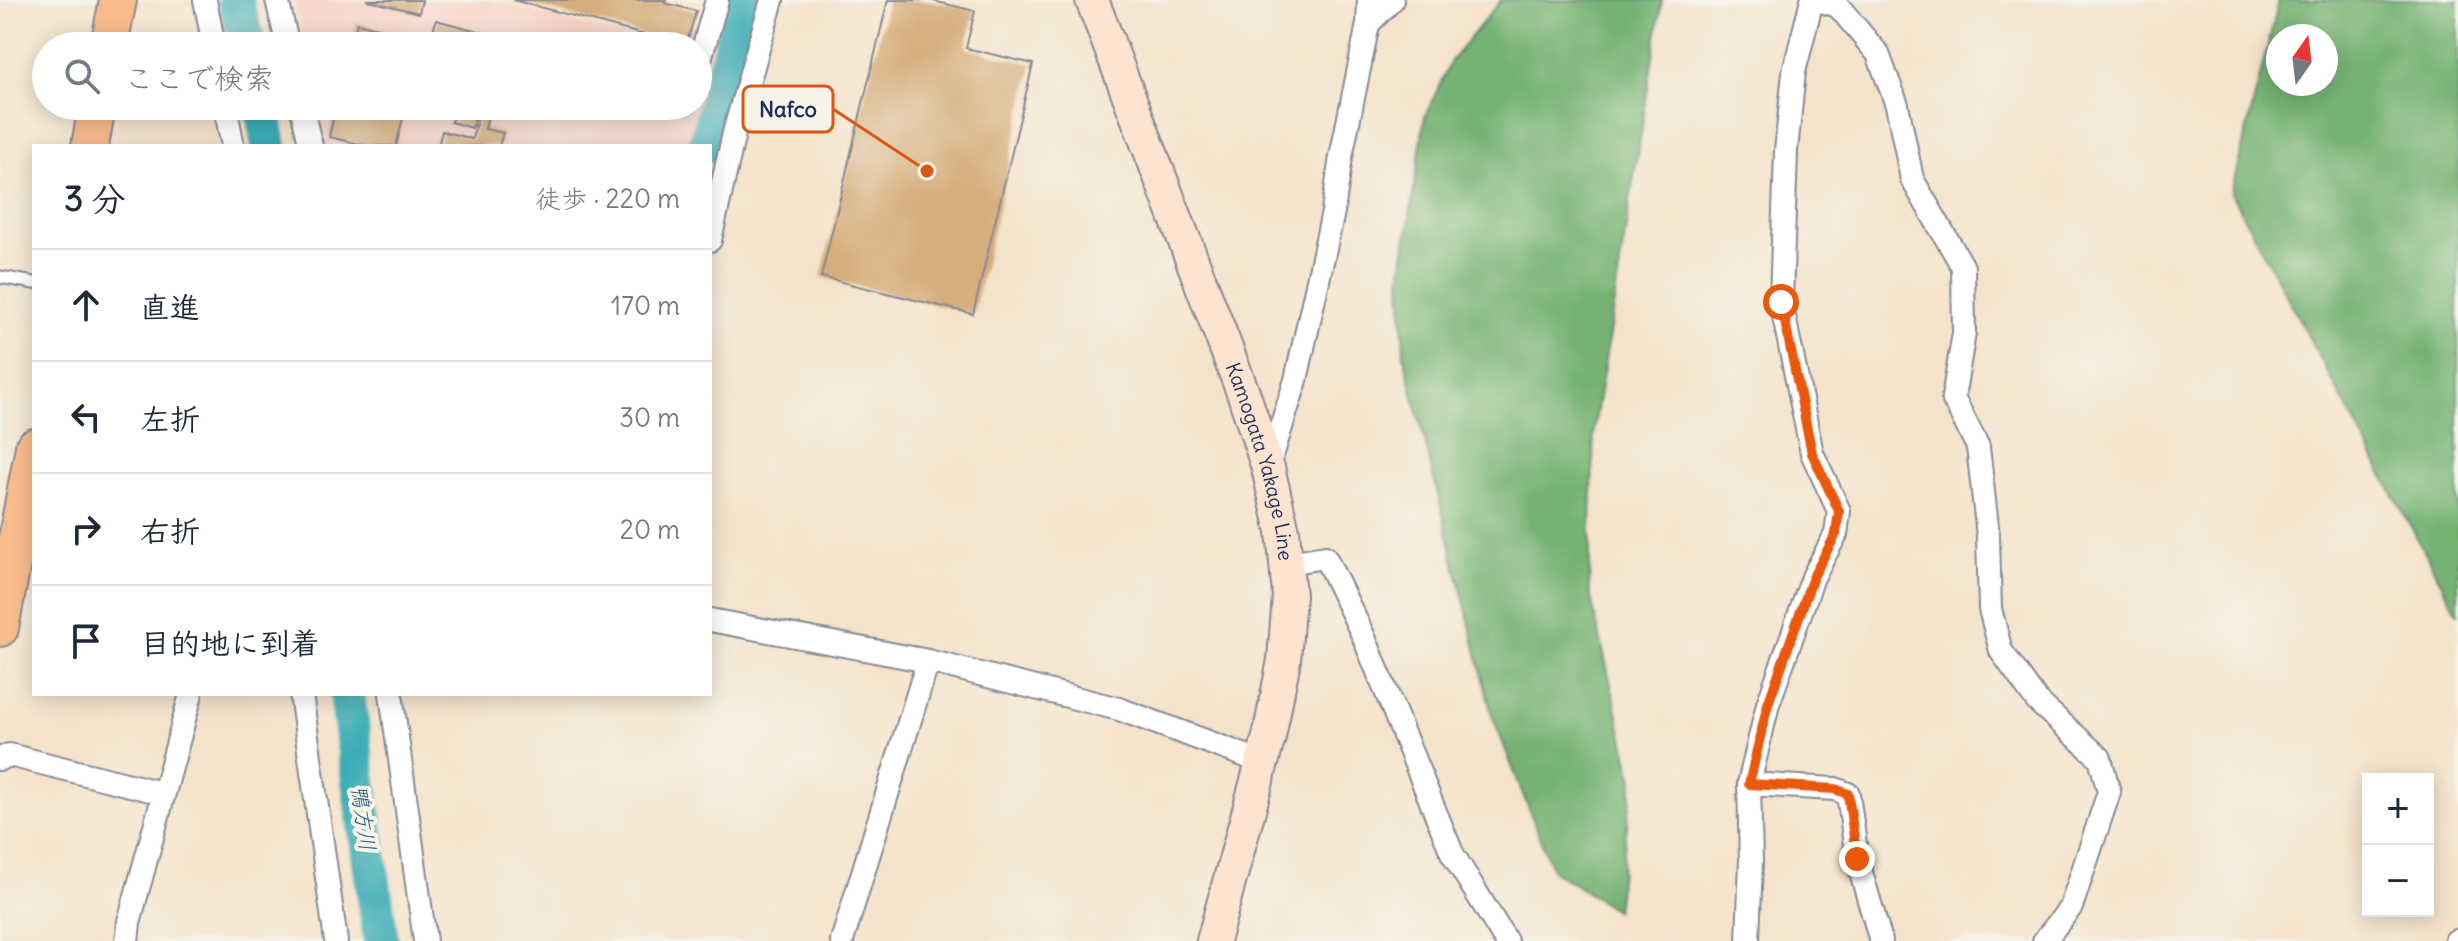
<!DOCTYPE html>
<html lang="ja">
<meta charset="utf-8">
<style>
body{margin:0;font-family:Delius,"Klee One",sans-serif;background:#f2f2f3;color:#1f2937}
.controls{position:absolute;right:24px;bottom:24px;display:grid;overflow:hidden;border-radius:0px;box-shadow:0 4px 20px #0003}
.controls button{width:72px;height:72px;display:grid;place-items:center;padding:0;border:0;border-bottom:2px solid #e0e1e3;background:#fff;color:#1f2937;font:40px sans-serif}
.compass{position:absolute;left:2266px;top:24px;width:72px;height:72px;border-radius:50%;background:#fff;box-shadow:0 4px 20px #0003;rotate:14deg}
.stop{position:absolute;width:24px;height:24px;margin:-18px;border:6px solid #ea580c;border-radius:50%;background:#fff}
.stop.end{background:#ea580c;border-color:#fff;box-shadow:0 2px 8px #0008}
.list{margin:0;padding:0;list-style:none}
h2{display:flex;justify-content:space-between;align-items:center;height:104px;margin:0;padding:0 32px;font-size:34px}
h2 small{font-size:26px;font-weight:400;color:#747a83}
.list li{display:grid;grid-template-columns:52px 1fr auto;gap:24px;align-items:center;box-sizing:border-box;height:112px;padding:0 32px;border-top:2px solid #e0e1e3}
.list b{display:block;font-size:30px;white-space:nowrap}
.list em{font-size:26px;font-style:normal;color:#747a83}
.icon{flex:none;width:44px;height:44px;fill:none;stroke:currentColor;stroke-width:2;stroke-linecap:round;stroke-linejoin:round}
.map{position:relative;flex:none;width:2458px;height:941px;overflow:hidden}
.search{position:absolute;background:#fff;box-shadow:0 4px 20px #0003;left:32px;top:32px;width:680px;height:88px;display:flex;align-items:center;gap:20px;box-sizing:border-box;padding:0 28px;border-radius:44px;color:#747a83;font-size:30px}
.panel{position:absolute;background:#fff;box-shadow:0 4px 20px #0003;left:32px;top:144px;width:680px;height:552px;border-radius:0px}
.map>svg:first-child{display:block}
.built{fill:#f7d1c7}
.forest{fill:#74b272;stroke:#487068;stroke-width:2;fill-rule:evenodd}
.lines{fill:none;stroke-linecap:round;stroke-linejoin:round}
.river{stroke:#3bacb6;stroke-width:36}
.building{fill:#d6ad7c}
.service-casing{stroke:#888994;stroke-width:15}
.minor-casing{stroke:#888994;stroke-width:26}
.secondary-casing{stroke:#888994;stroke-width:36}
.primary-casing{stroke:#888994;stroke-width:40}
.service{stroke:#fff;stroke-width:11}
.minor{stroke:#fff;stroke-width:22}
.secondary{stroke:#fde4d1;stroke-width:32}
.primary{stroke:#fabb8c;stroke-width:36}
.route{stroke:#ea580c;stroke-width:10}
.labels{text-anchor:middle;stroke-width:8;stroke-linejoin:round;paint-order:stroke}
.street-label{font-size:20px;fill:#1b2f5e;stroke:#f7f3e8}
.water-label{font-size:22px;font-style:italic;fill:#265b7d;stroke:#f7f3e8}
.leader{fill:none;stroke:#de5710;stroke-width:3}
.callout-dot{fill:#de5710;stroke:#f7f3e8;stroke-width:3}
.callout{fill:#f7f3e8;stroke:#de5710;stroke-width:3}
.callout-label{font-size:22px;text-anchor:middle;font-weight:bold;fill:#1b2f5e}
</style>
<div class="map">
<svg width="2458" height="941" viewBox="0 0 2458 941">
<rect width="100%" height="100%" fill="#f7f3e8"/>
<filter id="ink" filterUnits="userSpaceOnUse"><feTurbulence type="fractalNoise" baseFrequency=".0125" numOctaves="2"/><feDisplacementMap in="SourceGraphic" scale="16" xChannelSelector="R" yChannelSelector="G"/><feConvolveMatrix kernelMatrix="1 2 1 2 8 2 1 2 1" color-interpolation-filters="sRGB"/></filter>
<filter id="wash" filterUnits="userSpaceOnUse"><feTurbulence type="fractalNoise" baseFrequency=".006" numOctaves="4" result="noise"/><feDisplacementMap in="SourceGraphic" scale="32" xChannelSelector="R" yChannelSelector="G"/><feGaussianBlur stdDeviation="1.8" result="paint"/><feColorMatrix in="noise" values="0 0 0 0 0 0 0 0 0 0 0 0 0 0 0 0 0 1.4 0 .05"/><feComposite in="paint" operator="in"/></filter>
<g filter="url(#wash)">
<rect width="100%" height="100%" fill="#f4e3cb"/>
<path class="built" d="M295,0H487L662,46H304Z
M698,56L715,60L695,146H323L316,106H698Z"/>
<path class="forest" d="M1501,0H1662L1594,429L1589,589L1633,780L1616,910L1553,871L1492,715L1404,356L1401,276L1425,116L1451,61Z
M2279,0H2458V614L2231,193ZM2278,36H2326V84H2278Z"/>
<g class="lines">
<path class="river" d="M235,0L249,46
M262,106L269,146
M706,146L743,0
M347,694L381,941"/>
</g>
<g id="blocks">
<path class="building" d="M366,0H422L419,13Z
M513,0H666L665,3L696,11L686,46Z
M888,0H929L975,11L966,48L1033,64L973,314L821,277Z
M436,20L531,45V46H429Z
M357,23L422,39L420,46H351Z
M336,106H406L396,146H368L329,137Z
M455,106H478L472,128L451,122Z
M481,106H490L485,129L503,133L499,146H438L442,131L472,139Z"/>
</g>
</g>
<g filter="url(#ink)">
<use href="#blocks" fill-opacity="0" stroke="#888994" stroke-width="2"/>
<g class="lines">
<g class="service-casing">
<path id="service" d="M0,277L34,283"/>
</g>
<g class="minor-casing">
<path id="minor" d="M205,0L214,46
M277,0L288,46
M1818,0L1838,6L1878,54L1897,105L1912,179L1963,267L1964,333L1953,398L1978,447L1988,536L1990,609L2001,651L2037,701L2100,758L2109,792L2071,907L2044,941
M1368,24L1392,0
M701,56L717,0
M225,106L233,146
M301,106L311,146
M710,240L735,129L772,0
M1268,468L1296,380L1333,212L1341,157L1368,24L1369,0
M1286,563L1325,557L1363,635L1452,853L1506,941
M710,620L928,661L1119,709L1262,762
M301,694L336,941
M391,694L425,941
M0,759L9,755L162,793
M1749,784L1835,789L1848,794L1857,859L1881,941
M127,941L129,922L191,694
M842,941L928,661
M1748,941L1751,861L1749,784L1768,704L1813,577L1836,534L1839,511L1812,453L1781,302L1786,151L1794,72L1812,0
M2456,941H2458"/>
</g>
<g class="secondary-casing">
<g id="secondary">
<path id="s1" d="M1092,0L1244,395L1268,468L1283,531L1289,596L1284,660L1269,737L1213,941"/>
</g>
</g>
<g class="primary-casing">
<path id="primary" d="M109,46L118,0
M90,146L97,106
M0,628L34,447"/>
</g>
<use href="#service" class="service"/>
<use href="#minor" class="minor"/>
<use href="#secondary" class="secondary"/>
<use href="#primary" class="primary"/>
</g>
</g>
<g class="lines" filter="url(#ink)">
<path class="route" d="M1781,302L1812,453L1839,511L1836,534L1813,577L1768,704L1749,784L1835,789L1848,794L1857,859"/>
</g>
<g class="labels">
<g class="street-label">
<text dy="7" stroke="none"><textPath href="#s1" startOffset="492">Kamogata Yakage Line</textPath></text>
</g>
<g class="water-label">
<text transform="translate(364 818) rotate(82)" y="8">鴨方川</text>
</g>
</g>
<path class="leader" d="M927 171L833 109"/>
<circle class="callout-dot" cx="927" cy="171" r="8"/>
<rect class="callout" x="743" y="86" width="90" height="46" rx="8"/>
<g class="callout-label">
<text x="788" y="117">Nafco</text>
</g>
</svg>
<div class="controls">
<button>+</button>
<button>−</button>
</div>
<svg class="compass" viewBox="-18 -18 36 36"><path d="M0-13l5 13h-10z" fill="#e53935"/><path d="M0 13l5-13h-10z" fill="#747a83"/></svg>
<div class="stop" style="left:1781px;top:302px"></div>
<div class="stop end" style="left:1857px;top:859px"></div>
<div class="search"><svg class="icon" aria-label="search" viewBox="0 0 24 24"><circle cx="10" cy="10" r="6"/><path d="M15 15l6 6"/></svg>ここで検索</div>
<section class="panel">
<h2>3 分<small>徒歩 · 220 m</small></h2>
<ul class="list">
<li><svg class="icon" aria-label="ahead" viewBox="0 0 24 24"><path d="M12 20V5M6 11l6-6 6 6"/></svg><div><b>直進</b></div><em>170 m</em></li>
<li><svg class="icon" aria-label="left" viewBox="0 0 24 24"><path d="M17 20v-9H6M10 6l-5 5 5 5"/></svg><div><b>左折</b></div><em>30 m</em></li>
<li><svg class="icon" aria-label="right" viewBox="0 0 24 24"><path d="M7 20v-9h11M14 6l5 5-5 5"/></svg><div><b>右折</b></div><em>20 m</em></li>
<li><svg class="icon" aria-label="arrive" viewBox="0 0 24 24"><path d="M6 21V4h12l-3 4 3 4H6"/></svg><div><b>目的地に到着</b></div></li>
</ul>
</section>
</div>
